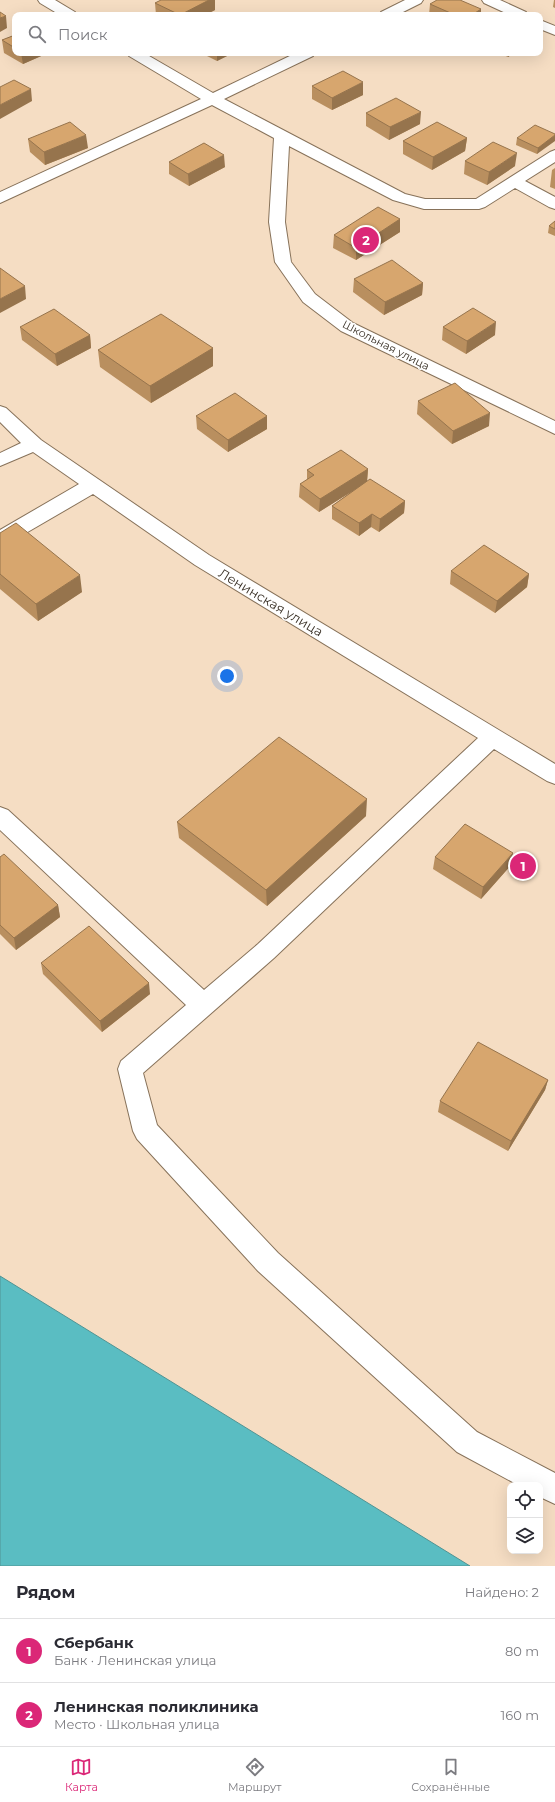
<!DOCTYPE html>
<html lang="ru">
<meta charset="utf-8">
<style>
body{margin:0;font-family:Montserrat,sans-serif;background:#f7f7f7;color:#2b2b33}
.controls{position:absolute;right:12px;bottom:12px;display:grid;overflow:hidden;border-radius:8px;box-shadow:0 4px 16px #0002}
.controls button{width:36px;height:36px;display:grid;place-items:center;padding:0;border:0;border-bottom:1px solid #e1e1e2;background:#fff;color:#2b2b33;font:20px sans-serif}
.you{position:absolute;left:227px;top:676px;width:14px;height:14px;margin:-10px;border:3px solid #fff;border-radius:50%;background:#1a73e8;box-shadow:0 0 0 6px #1a73e833}
.badge{display:grid;place-items:center;width:26px;height:26px;border-radius:50%;background:#db2777;color:#fff;font-size:13px;font-weight:700}
.pin{position:absolute;translate:-50% -50%;border:2px solid #fff;box-shadow:0 1px 4px #0006}
.list{margin:0;padding:0;list-style:none}
h2{display:flex;justify-content:space-between;align-items:center;height:52px;margin:0;padding:0 16px;font-size:17px}
h2 small{font-size:13px;font-weight:400;color:#7c7c81}
.list li{display:grid;grid-template-columns:26px 1fr auto;gap:12px;align-items:center;box-sizing:border-box;height:64px;padding:0 16px;border-top:1px solid #e1e1e2}
.list b{display:block;font-size:15px;white-space:nowrap}
.list p{margin:0;font-size:13px;white-space:nowrap;color:#7c7c81}
.list em{font-size:13px;font-style:normal;color:#7c7c81}
.icon{flex:none;width:22px;height:22px;fill:none;stroke:currentColor;stroke-width:2;stroke-linecap:round;stroke-linejoin:round}
.map{position:relative;flex:none;width:555px;height:1566px;overflow:hidden}
.search{position:absolute;background:#fff;box-shadow:0 4px 16px #0002;left:12px;right:12px;top:12px;height:44px;display:flex;align-items:center;gap:10px;box-sizing:border-box;padding:0 14px;border-radius:8px;color:#7c7c81;font-size:15px}
.sheet{height:180px;background:#fff}
nav{display:flex;justify-content:space-around;align-items:center;box-sizing:border-box;height:56px;border-top:1px solid #e1e1e2;background:#fff;font-size:11px;color:#7c7c81}
nav a{display:grid;justify-items:center;gap:2px}
nav .on{color:#db2777}
.map>svg:first-child{display:block}
.water{fill:#5abdc2;stroke:#509393}
.lines{fill:none;stroke-linecap:round;stroke-linejoin:round}
.minor-casing{stroke:#87725a;stroke-width:2}
.minor{fill:#fff;fill-rule:evenodd}
.wall{fill:#b98f5f}
.shaded-wall{fill:#96744d}
.building{fill:#d7a66e;stroke:#96744d}
.labels{text-anchor:middle;stroke-width:3;stroke-linejoin:round;paint-order:stroke}
.far-street-label{font-size:11px;fill:#393026;stroke:#fff}
.street-label{font-size:13px;fill:#393026;stroke:#fff}
</style>
<div class="map">
<svg width="555" height="1566" viewBox="0 0 555 1566">
<rect width="100%" height="100%" fill="#f5ddc3"/>
<path class="water" d="M0,1276L470,1566H0Z"/>
<g class="lines">
<g class="minor-casing">
<path id="minor" d="M38,0H55L75,12L77,15H60L40,3Z
M405,0H423L421,3L397,15H379L381,12Z
M482,0H500L526,12L528,15H510L484,3Z
M540,20L555,26V35L540,29Z
M127,53H144L213,93L296,53H315L313,56L224,99L405,194L425,199H476L550,152L555,150V162L525,181L555,197V209L549,207L515,188L485,207L479,209H424L393,200L289,146L285,222L291,262L315,294L353,323L555,421V434L341,331L303,302L275,262L269,222L274,138L212,105L0,203V192L201,99L129,56Z
M0,406L6,408L41,440L209,555L555,764V784L547,781L494,749L274,958L143,1073L157,1125L278,1253L477,1432L555,1473V1504L540,1497V1485H518L457,1452L258,1271L137,1139L133,1131L118,1069L121,1061L186,1005L0,830V807L8,810L204,990L258,944L478,738L195,565L93,494L7,544L0,546V530L79,484L33,452L0,466V453L21,443L0,422Z"/>
</g>
<use href="#minor" class="minor"/>
</g>
<path class="wall" d="M161,0H215V10L205,15H156L155,3Z
M554,0H555V8L553,7Z
M430,4L481,9V15H429Z
M15,35V53H48L23,64L4,53L2,40Z
M201,53H233L217,61Z
M499,53H514L508,57Z
M312,86L363,95L332,110L312,99Z
M366,113L420,124L389,140L366,126Z
M555,134L537,154L516,145L517,138Z
M467,138L465,151L432,170L403,154V141Z
M28,139L88,148L45,165L30,152Z
M465,161L515,166L487,185L464,174Z
M169,162L225,167L189,186L169,174Z
M555,168V189L550,187L552,170Z
M400,219V232L356,260L333,248L334,235Z
M555,221V236L548,233L549,226Z
M354,279L423,283L422,295L384,315L353,292Z
M20,327L90,335L91,348L57,366L22,340Z
M443,327L495,335L466,354L442,340Z
M213,348V366L151,403L100,367L98,350Z
M418,401L489,426L452,444L417,414Z
M196,416H267V429L228,452L197,429Z
M368,469L367,481L405,501L404,513L379,532L371,527L359,536L332,519V506L351,492L319,512L299,497L300,484L307,480V470Z
M0,533L82,592L38,621L0,589Z
M451,571L529,574L527,587L495,613L450,584Z
M366,816L267,906L179,838L177,822Z
M0,857L58,905L60,917L16,950L0,934Z
M435,857L511,865L481,899L433,869Z
M41,963L150,994L102,1032L43,974Z
M548,1080L545,1090L508,1151L438,1112L440,1101Z"/>
<path class="shaded-wall" d="M209,0H215V10L205,15H180Z
M481,9V15H472Z
M6,16L7,28L0,32V18Z
M21,53H48L23,64Z
M217,53H233L217,61Z
M508,53H514L508,57Z
M363,82V95L332,110V98Z
M31,89L32,101L0,119V105Z
M421,112L420,124L389,140L390,127Z
M86,135L88,148L45,165L44,152Z
M555,135V141L537,154L538,148Z
M467,138L465,151L432,170L433,157Z
M517,153L515,166L487,185L489,172Z
M224,155L225,167L189,186L188,174Z
M400,219V232L356,260V248Z
M423,283L422,295L384,315L385,302Z
M25,286L26,299L0,313V299Z
M496,322L495,335L466,354L467,341Z
M90,335L91,348L57,366L55,354Z
M213,348V366L151,403L150,386Z
M490,413L489,426L452,444L453,431Z
M267,416V429L228,452V440Z
M368,469L367,482L319,512L320,499Z
M405,501L404,513L379,532L380,519Z
M372,514L371,527L359,536V523Z
M529,574L527,587L495,613L497,601Z
M80,575L82,592L38,621L36,604Z
M367,799L366,816L267,906L266,890Z
M513,853L511,865L481,899L483,887Z
M58,905L60,917L16,950L14,938Z
M149,983L150,994L102,1032L100,1021Z
M548,1080L545,1090L508,1151L511,1141Z"/>
<path class="building" d="M161,0H209L180,15L155,3Z
M437,0H460L481,9L472,15H455L430,4Z
M0,12L6,16L0,18Z
M15,35V48L2,40Z
M343,71L363,82L332,98L312,86Z
M14,80L31,89L0,105V87Z
M396,98L421,112L390,127L366,113Z
M70,122L86,135L44,152L28,139Z
M437,122L467,138L433,157L403,141Z
M535,125L555,134V135L538,148L517,138Z
M493,142L517,153L489,172L465,161Z
M204,143L224,155L188,174L169,162Z
M378,207L400,219L356,248L334,235Z
M555,221V229L549,226Z
M392,260L423,283L385,302L354,279Z
M0,268L25,286L0,299Z
M473,308L496,322L467,341L443,327Z
M54,309L90,335L55,354L20,327Z
M161,314L213,348L150,386L98,350Z
M455,383L490,413L453,431L418,401Z
M235,393L267,416L228,440L196,416Z
M341,450L368,469L320,499L300,484L314,475L307,470Z
M370,479L405,501L380,519L372,514L359,523L332,506Z
M16,523L80,575L36,604L0,574V533Z
M484,545L529,574L497,601L451,571Z
M279,737L367,799L266,890L177,822Z
M465,824L513,853L483,887L435,857Z
M4,854L58,905L14,938L0,925V857Z
M89,926L149,983L100,1021L41,963Z
M478,1042L548,1080L511,1141L440,1101Z"/>
<g class="labels">
<g class="far-street-label">
<text transform="translate(386 345) rotate(27)" y="4">Школьная улица</text>
</g>
<g class="street-label">
<text transform="translate(271 602) rotate(31)" y="5">Ленинская улица</text>
</g>
</g>
</svg>
<div class="controls">
<button><svg class="icon" aria-label="locate" viewBox="0 0 24 24"><circle cx="12" cy="12" r="6"/><path d="M12 2v4M12 18v4M2 12h4M18 12h4"/></svg></button>
<button><svg class="icon" aria-label="layers" viewBox="0 0 24 24"><path d="M12 4l9 5-9 5-9-5zM3 14l9 5 9-5"/></svg></button>
</div>
<div class="you"></div>
<div class="pin badge" style="left:523px;top:866px">1</div>
<div class="pin badge" style="left:366px;top:240px">2</div>
<div class="search"><svg class="icon" aria-label="search" viewBox="0 0 24 24"><circle cx="10" cy="10" r="6"/><path d="M15 15l6 6"/></svg>Поиск</div>
</div>
<section class="sheet">
<h2>Рядом<small>Найдено: 2</small></h2>
<ul class="list">
<li><span class="badge">1</span><div><b>Сбербанк</b><p>Банк · Ленинская улица</p></div><em>80 m</em></li>
<li><span class="badge">2</span><div><b>Ленинская поликлиника</b><p>Место · Школьная улица</p></div><em>160 m</em></li>
</ul>
</section>
<nav>
<a class="on"><svg class="icon" aria-label="map" viewBox="0 0 24 24"><path d="M3 6l6-2 6 2 6-2v14l-6 2-6-2-6 2zM9 4v14M15 6v14"/></svg>Карта</a>
<a><svg class="icon" aria-label="directions" viewBox="0 0 24 24"><path d="M12 3l9 9-9 9-9-9zM9 14v-3h6M13 9l2 2-2 2"/></svg>Маршрут</a>
<a><svg class="icon" aria-label="saved" viewBox="0 0 24 24"><path d="M7 4h10v16l-5-4-5 4z"/></svg>Сохранённые</a>
</nav>
